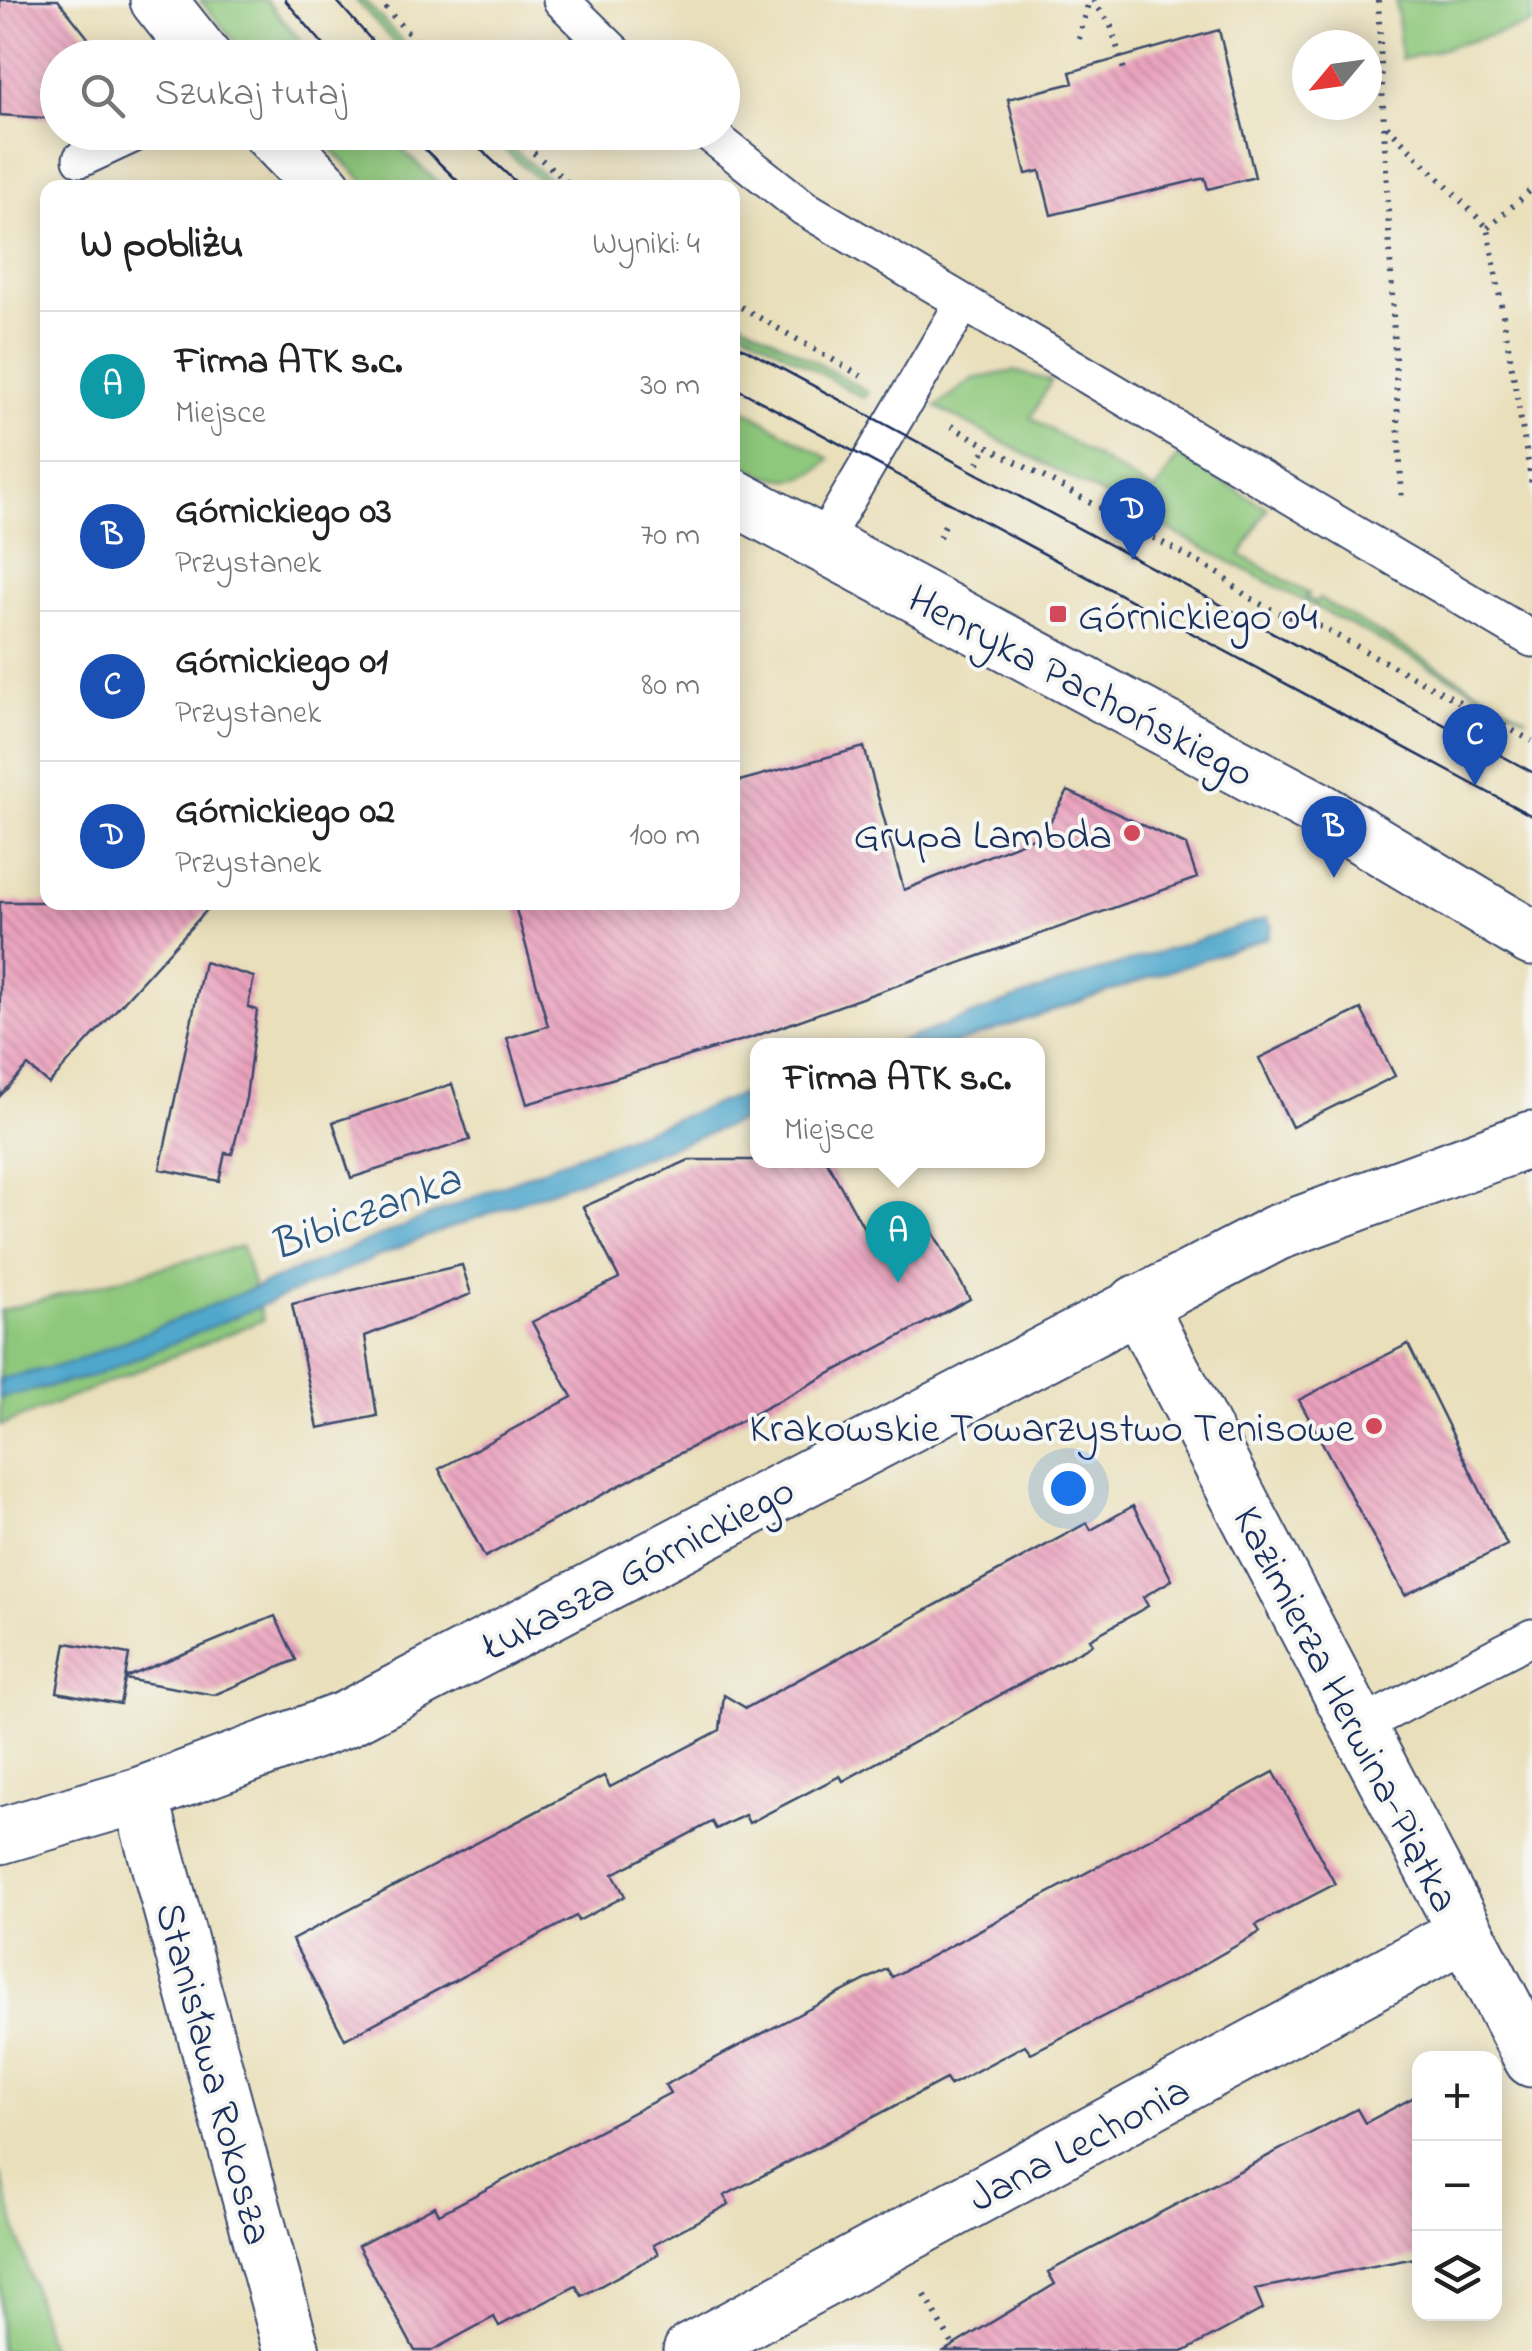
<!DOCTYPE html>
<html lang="pl">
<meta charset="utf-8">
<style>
body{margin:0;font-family:"Indie Flower",sans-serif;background:#f2f2f2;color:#222}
.controls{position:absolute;right:30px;bottom:30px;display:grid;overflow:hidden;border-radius:20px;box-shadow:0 5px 25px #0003}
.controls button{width:90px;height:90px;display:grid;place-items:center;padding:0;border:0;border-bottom:2px solid #e0e0e0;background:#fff;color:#222;font:50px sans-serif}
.compass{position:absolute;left:1292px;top:30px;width:90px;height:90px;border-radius:50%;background:#fff;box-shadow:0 5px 25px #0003;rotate:241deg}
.you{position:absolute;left:1068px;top:1488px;width:35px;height:35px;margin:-25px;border:8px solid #fff;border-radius:50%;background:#1a73e8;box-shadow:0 0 0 15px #1a73e833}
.badge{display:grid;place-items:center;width:65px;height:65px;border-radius:50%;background:#db2777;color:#fff;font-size:32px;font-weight:700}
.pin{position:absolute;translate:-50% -82px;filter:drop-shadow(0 2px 5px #0008)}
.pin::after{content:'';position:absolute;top:52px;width:35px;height:30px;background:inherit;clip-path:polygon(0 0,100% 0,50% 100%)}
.popup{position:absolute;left:750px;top:1038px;width:295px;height:130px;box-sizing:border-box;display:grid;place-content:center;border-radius:20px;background:#fff;filter:drop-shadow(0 2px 8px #0005);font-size:32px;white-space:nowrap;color:#767676}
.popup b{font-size:38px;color:#222}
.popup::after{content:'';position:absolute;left:50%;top:100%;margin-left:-20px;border:20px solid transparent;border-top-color:#fff}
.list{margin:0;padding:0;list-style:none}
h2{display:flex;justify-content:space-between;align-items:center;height:130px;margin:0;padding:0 40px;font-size:42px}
h2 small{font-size:32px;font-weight:400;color:#767676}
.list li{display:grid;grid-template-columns:65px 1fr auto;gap:30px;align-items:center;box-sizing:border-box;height:150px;padding:0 40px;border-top:2px solid #e0e0e0}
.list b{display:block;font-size:38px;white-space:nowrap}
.list p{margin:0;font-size:32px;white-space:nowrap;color:#767676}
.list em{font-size:32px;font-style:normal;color:#767676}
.icon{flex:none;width:55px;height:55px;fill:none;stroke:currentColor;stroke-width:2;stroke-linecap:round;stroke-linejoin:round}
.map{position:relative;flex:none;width:1532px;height:2351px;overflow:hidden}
.search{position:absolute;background:#fff;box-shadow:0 5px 25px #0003;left:40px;top:40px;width:700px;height:110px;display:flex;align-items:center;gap:25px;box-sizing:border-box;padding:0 35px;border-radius:55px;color:#767676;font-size:38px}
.panel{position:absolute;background:#fff;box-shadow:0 5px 25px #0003;left:40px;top:180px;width:700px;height:730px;border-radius:20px}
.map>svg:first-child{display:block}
.green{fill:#8ec87c;stroke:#547c6d;stroke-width:2.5}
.water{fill:#4fa7cc;stroke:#356b95;stroke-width:2.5}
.building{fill:url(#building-back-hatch)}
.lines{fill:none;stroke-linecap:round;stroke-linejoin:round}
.service-casing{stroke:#3a496c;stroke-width:39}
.minor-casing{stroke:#3a496c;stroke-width:59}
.tertiary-casing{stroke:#3a496c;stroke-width:59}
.path{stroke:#3a496c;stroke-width:6;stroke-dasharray:2.5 8;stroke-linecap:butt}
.service{stroke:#fff;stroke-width:35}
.minor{stroke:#fff;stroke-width:55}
.tertiary{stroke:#fff;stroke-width:55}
.tram{stroke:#1b2f5e;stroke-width:2.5}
.poi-dot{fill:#d1495b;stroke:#f6f6f2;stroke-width:4}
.labels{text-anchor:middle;stroke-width:8;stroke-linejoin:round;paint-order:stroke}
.poi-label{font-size:42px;fill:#1b2f5e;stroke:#f6f6f2;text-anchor:end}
.street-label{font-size:42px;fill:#1b2f5e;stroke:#f6f6f2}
.water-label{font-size:45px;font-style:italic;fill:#2d5984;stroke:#f6f6f2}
</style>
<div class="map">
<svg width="1532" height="2351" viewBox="0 0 1532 2351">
<defs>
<pattern id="building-back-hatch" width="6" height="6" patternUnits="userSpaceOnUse" patternTransform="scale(2.5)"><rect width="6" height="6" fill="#eba2bd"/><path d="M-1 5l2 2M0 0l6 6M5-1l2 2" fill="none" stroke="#be849d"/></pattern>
</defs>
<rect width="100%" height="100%" fill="#f6f6f2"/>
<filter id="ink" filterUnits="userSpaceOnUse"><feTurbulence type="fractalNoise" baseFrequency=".01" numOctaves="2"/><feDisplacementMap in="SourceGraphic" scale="20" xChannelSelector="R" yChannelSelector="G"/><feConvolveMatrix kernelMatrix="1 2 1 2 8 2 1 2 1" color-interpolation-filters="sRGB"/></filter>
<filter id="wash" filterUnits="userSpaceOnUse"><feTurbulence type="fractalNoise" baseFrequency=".0048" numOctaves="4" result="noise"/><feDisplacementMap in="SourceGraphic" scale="40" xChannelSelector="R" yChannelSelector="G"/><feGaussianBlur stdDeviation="2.25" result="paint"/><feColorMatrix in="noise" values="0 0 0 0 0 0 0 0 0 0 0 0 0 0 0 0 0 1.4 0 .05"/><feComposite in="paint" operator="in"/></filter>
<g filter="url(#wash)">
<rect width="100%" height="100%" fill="#e9dfba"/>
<path class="green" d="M200,0H266L314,57H248Z
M356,0H364L417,57H408Z
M1396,0H1532V24L1401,60Z
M315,133H384L443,187H370Z
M485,133H494L558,187H548Z
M732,315L868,392L864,398L733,323Z
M1014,371L1051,381L1031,418L1155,492L1178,456L1267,508L1241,555L1309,594L1306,597L1316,603L1319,599L1527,718L936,407L973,379Z
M733,403L830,459C799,493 767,478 733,459Z
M242,1246L263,1320L0,1426V1311Z
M0,2172L51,2351H0Z"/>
<path class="water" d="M1267,918L1272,926L1269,937L952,1045H891L1045,988Z
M758,1088V1115L422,1238L94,1376L0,1398V1379L71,1363L557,1163Z"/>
<g id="blocks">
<path class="building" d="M0,0H58L104,58H58V119L0,115Z
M1219,30L1255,177L1208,189L1205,178L1051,215L1040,171L1026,174L1008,99L1073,83L1070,72Z
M864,747L904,890L1043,834L1068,791L1186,845L1197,878L750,1038L527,1104L507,1038L548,1026L514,902H732V783Z
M0,902H214L49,1084L28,1066L0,1096Z
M204,962L254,977L248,1007L257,1010L246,1098L232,1154L225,1153L219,1181L160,1169Z
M1361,1009L1395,1076L1292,1127L1259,1058Z
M452,1084L470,1140L351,1178L333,1122Z
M689,1160H826L865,1230L905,1208L918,1234L930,1227L970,1299L485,1557L439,1469L572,1397L532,1322L619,1278L583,1207Z
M462,1265L471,1294L365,1336L377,1416L318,1428L292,1304Z
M1408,1344L1507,1545L1405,1595L1299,1400Z
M1133,1506L1172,1580L1143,1597L1148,1606L1090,1639L1093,1644L843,1781L840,1776L749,1823L745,1815L716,1829L712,1822L613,1874L625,1896L578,1921L576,1916L345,2039L292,1940L604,1776L610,1787L720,1730L724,1695L746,1708L1087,1523L1091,1530Z
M275,1616L296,1660L214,1695L125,1679L120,1704L57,1692L66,1643L129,1654L125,1678Z
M1274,1772L1335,1884L1256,1925L1260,1932L1185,1975L1031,2053L1025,2045L950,2085L946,2079L724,2196L729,2204L653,2245L658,2254L582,2296L576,2286L499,2326L494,2317L431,2351H415L358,2246L435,2206L439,2214L670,2093L665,2085L784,2022L887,1969L892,1977Z
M1420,2094V2257L1255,2289L1263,2309L1185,2351H944L1055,2284L1048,2272L1357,2109L1365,2123Z"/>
</g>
</g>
<g filter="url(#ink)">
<use href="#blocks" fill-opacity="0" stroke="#3a496c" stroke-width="2.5"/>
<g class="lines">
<g class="service-casing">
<path id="service" d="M561,0L620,58
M707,132L804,208L1532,639
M81,159L139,132
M821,544L963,303
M1359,1727L1532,1637"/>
</g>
<g class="minor-casing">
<path id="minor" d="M1137,1303L1532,2059
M140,1795L292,2351
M0,1836L140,1795L346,1719L1276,1233L1532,1139
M691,2351L1465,1933"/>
</g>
<g class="tertiary-casing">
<path id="tertiary" d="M158,0L204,58
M270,132L324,188
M732,496L1317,809L1532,938"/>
</g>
<path class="path" d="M378,0L431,58
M1093,0L1111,26L1124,70
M1378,0L1402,503
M1079,39L1089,0
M1387,126L1488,228L1532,485
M510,132L574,188
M1488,228L1532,189
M732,302L861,376
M951,426L1223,576C1248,602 1282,616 1317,625L1532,741
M978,463L986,447
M939,537L948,519
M925,2295L956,2351"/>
<use href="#service" class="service"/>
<use href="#minor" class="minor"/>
<use href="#tertiary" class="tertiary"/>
<path class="tram" d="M285,0L335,58
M336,0L387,58
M407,132L465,188
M462,132L522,188
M732,342L1532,772
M732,386L1532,816"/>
</g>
</g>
<g class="poi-dot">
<rect x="1048" y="604" width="20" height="20" rx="5"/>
<circle cx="1132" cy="833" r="10"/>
<circle cx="1374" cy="1426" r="10"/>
</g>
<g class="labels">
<g class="poi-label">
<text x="1078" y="629" text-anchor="start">Górnickiego 04</text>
<text x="1112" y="848">Grupa Lambda</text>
<text x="1354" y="1441">Krakowskie Towarzystwo Tenisowe</text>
</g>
<g class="street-label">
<text transform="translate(1082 684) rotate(28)" y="15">Henryka Pachońskiego</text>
<text transform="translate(637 1566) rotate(-28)" y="15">Łukasza Górnickiego</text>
<text transform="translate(1348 1708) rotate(63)" y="15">Kazimierza Herwina-Piątka</text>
<text transform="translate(216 2073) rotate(75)" y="15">Stanisława Rokosza</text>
<text transform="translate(1078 2142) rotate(-28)" y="15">Jana Lechonia</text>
</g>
<g class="water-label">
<text transform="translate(364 1210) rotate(-21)" y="16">Bibiczanka</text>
</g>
</g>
</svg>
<div class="controls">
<button>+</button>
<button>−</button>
<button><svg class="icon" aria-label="layers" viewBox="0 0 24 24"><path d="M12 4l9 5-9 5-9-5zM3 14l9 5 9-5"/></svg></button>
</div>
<svg class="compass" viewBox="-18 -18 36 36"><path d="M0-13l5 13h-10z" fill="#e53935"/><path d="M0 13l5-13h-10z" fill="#767676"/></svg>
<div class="you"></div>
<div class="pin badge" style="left:898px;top:1283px;background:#0f9aa8">A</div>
<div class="popup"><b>Firma ATK s.c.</b>Miejsce</div>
<div class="pin badge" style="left:1334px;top:878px;background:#1a4fb4">B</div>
<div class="pin badge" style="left:1475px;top:786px;background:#1a4fb4">C</div>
<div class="pin badge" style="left:1133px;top:560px;background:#1a4fb4">D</div>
<div class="search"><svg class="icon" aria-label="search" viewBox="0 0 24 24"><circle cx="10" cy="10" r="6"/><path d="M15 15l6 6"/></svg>Szukaj tutaj</div>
<section class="panel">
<h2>W pobliżu<small>Wyniki: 4</small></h2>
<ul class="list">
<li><span class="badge" style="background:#0f9aa8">A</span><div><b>Firma ATK s.c.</b><p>Miejsce</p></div><em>30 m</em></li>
<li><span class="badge" style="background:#1a4fb4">B</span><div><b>Górnickiego 03</b><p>Przystanek</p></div><em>70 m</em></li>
<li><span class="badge" style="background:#1a4fb4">C</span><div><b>Górnickiego 01</b><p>Przystanek</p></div><em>80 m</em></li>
<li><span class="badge" style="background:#1a4fb4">D</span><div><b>Górnickiego 02</b><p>Przystanek</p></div><em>100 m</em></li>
</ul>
</section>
</div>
